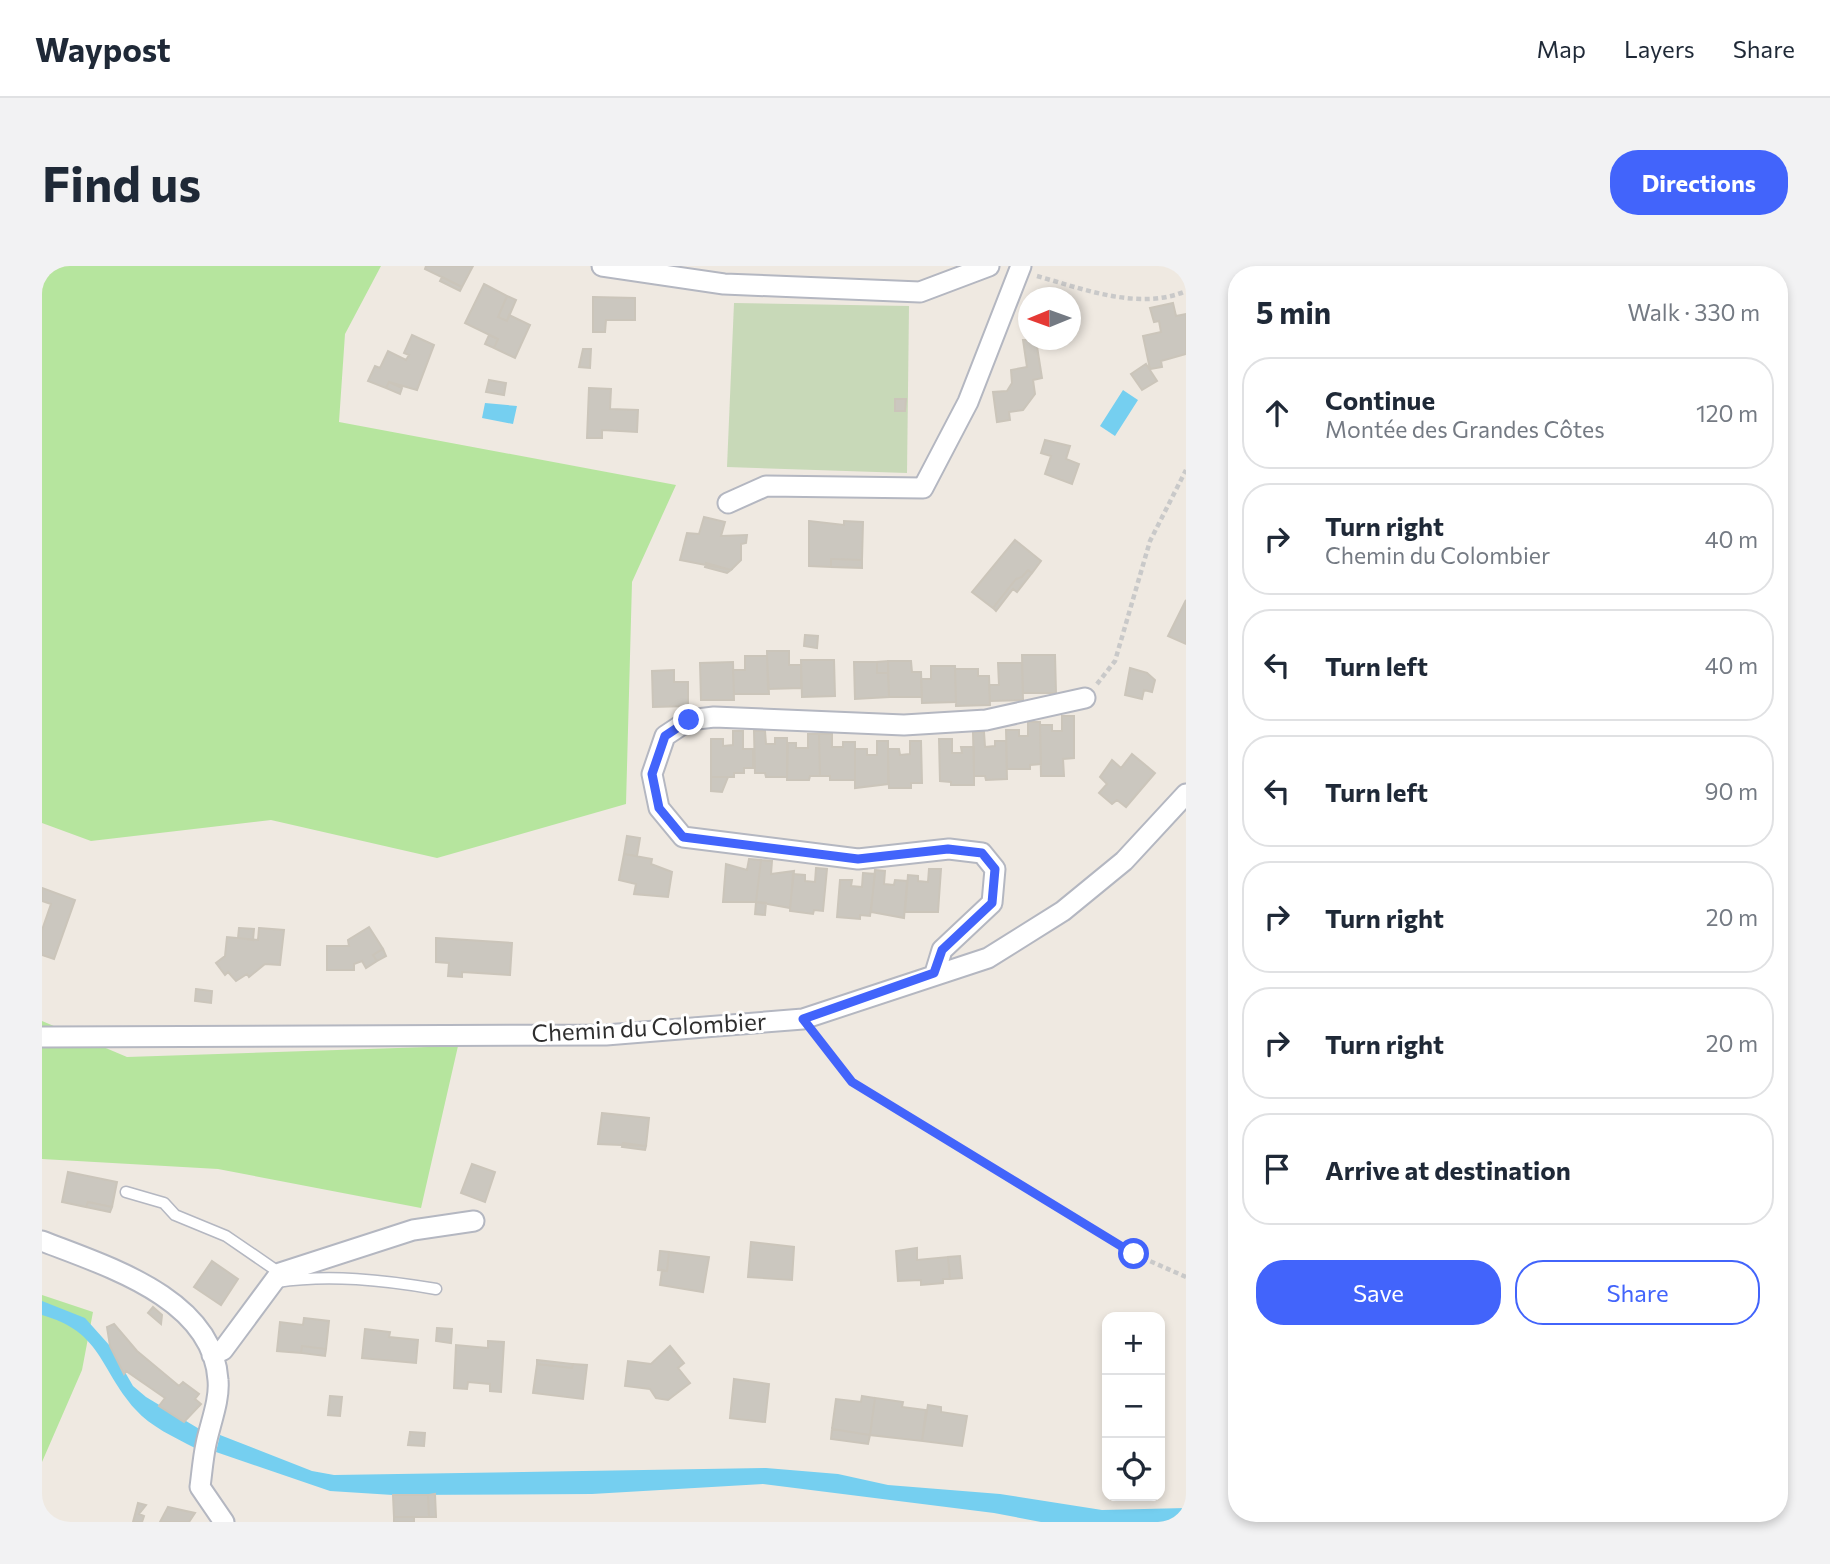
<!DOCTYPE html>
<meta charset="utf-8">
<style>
body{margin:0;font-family:Commissioner,sans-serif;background:#f2f2f3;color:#1f2937}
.controls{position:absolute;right:21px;bottom:21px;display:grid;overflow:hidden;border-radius:14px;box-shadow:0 4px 10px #0003}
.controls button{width:63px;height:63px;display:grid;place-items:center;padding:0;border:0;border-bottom:2px solid #e0e1e3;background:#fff;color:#1f2937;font:35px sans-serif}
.compass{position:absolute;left:976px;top:21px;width:63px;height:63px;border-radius:50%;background:#fff;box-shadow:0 4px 10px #0003;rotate:269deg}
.stop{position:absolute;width:21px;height:21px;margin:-16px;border:5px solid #4264fb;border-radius:50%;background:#fff}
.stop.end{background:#4264fb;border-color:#fff;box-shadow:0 2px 7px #0008}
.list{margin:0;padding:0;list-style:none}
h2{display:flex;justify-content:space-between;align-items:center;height:91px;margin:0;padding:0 28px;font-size:30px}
h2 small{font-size:23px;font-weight:400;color:#747a83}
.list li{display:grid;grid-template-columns:46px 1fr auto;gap:21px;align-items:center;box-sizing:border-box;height:112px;margin:0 14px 14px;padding:0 14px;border:2px solid #e0e1e3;border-radius:28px}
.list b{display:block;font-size:26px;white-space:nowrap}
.list p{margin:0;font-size:23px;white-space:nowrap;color:#747a83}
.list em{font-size:23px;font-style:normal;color:#747a83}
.actions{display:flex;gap:14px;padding:21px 28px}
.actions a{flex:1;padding:16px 0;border:2px solid #4264fb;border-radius:28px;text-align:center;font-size:24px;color:#4264fb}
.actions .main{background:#4264fb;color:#fff}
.icon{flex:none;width:38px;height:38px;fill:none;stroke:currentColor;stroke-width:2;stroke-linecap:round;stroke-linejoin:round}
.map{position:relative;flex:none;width:1144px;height:1256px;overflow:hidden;border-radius:28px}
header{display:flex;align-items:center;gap:42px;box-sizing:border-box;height:98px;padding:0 35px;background:#fff;border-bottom:2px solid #e0e1e3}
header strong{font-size:33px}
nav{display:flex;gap:38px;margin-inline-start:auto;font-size:24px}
.intro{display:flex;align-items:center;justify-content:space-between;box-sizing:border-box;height:168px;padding:0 42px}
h1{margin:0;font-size:49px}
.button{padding:18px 32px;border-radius:28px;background:#4264fb;color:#fff;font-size:24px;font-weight:700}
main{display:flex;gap:42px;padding:0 42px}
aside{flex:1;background:#fff;border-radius:28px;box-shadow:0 4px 10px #0003}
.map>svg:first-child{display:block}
.green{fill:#b6e59e}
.cemetery{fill:#c8d9b8}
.water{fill:#75cff0}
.building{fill:#cbc7bf;stroke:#cbc5ba;stroke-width:2}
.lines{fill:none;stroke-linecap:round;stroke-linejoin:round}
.lane-casing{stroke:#b4b7c1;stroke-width:13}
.street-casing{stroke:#b4b7c1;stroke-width:23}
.path{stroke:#c9c9c9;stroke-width:4.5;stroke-dasharray:5 3.5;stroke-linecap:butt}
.lane{stroke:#fff;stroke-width:10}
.street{stroke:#fff;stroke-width:19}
.route{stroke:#4264fb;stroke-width:9}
.labels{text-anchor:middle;stroke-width:6;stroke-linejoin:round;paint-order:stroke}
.street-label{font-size:24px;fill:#2e2e2e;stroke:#fff}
</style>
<header>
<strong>Waypost</strong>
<nav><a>Map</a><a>Layers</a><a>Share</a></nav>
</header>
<div class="intro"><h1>Find us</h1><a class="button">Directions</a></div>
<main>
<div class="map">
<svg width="1144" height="1256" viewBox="0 0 1144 1256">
<rect width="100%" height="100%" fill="#efe9e1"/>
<path class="green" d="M0,0H339L303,68L297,156L634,219L590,316L584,538L395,592L229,554L49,575L0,557Z
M0,755L85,791L416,780L379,942L176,903L0,893Z
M0,1029L51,1046L40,1104L0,1196Z"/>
<path class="cemetery" d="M692,37L867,40L865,207L685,201Z"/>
<path class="water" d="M1081,124L1096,134L1073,170L1058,160Z
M443,137L475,140L471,158L440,152Z
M0,1035L43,1052L68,1080L91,1120L104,1131L159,1164L153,1182C132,1171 109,1161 93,1143C57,1102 60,1066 0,1049Z
M178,1169L270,1205L292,1209L724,1202L796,1208L846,1219L958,1228L1060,1244L1144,1242V1256H999L952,1247L721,1218L550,1228L351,1229L288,1225L174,1186Z"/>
<path class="building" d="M384,0H431L420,21L383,3Z
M400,11L420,21L418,25L398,15Z
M442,18L465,30L456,51L465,55L467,49L488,59L473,92L452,82L456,73L423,57Z
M465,30L474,34L465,55L456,51Z
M551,31L593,32V54H564L563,66H551Z
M1131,37L1134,50L1144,48V88L1119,95L1120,101L1108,103L1101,70L1119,66L1117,55L1112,56L1108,42Z
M370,69L392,79L375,124L347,116L344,122L326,115L333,100L338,102L346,85L364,94L367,89L362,87Z
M447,69L456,73L452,82L443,78Z
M981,74H994L1000,112L991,114L993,128L981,144L967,146L968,154L955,156L951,126L965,125L970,117L969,104L985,101Z
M541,83H549L548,102L537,101Z
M1104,98L1115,115L1100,124L1089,108Z
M447,114L464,117L462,129L444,126Z
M347,116L360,122L358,128L344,122Z
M547,122L569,123L568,143L596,144L595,166L560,164V172H545Z
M853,133H864L863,145H853Z
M1003,174L1028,180L1024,193L1037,198L1030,218L1003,208L1009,190L999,187Z
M662,251L683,256L679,270L705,269L704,277L699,278V294L689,304L638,294L645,267L657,268Z
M767,255L802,259V255L821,256L820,294L789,293V301L767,300Z
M973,274L999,295L990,307L986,304L980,311L974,313L951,342L930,326Z
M789,293L820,294V302L789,301Z
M664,297L689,304L685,307L663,301Z
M986,304L990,307L975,326L971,323L954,345L951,342L974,313L980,311Z
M1144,334V378L1126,370Z
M763,369L776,370L775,382L762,380Z
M725,385H747V399H759V422L726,423Z
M980,389H1013L1014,427H981Z
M703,390H725L727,428H692L691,404H703Z
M759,394H792L793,430L760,431Z
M846,395V407H835V396Z
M846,395H869L870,406H879L880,431H847Z
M691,396L692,434H659L658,397Z
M812,396H835V407H846L847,431L813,433Z
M956,397H980L981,434L948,435L947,419H957Z
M889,400H913L914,436L880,437L879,413H889Z
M1088,402L1105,407L1113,414L1110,426L1102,424L1100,433L1083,429Z
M913,403H936V410H947L948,439L914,440Z
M632,404V416H646V440L611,441L610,405Z
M1020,450H1032V492L1021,493L1022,510H999L998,459H1010V465H1020Z
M986,456H998L999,498L988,499V503H965L964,464H977V470H986Z
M691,465H701V483H711V502H702V507H692V511H669V473H681V480L691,479Z
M712,465H723L724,478H733V472H745V511H724L723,507H713Z
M931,466H942L943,481L953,480V475H964L965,513L944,514L943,510H932Z
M766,468H777L778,510H768L767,514H745L746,477H754V482H766Z
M777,468H790V481H801V476H813V514H788V510H778Z
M897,473H910V487H920L919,481H932V519H909V516L898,515Z
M835,475H846V518L813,522V483H825V489H835Z
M868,475H879L880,517H869V522H847L846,483H857L858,489L868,488Z
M1090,488L1113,507L1084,541L1075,534L1070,538L1057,527L1065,518L1058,511L1070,494L1079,502Z
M669,511H686L680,526L669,525Z
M585,570L598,572L595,590L582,588Z
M582,588L610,593L609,598L630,606L626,631L592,628L594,618L577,614Z
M707,593L719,594L714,636H681L684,598L705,604Z
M719,594L730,595L729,608L752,605L748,642L714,636Z
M774,602L785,603L781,645L772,644L771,648L748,645L751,608L763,609V615L773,616Z
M887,603H899L896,646H863L866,609L876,610V615L886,616Z
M833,604L843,605L842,618L852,619L853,614L865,615L862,652L829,646Z
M821,607L833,608L828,650L818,649V653L795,651L798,614H810L809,620L820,621Z
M0,622L33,634L12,693L0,689V664L9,638L0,635Z
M714,636L724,637L723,649L713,648Z
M327,661L341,683L331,689L335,695L324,702L320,695L312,698V704H285V680H307L306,674Z
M197,662L212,663L211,674L196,672Z
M217,662L242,664L238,699L223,698L207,711L205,708L194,715L186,706L183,709L174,697L183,690L185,671L216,674Z
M394,672L470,677L468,709L420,706V711L406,710L407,697L394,696Z
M341,683L344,690L335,695L331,689Z
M154,723L170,725L169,737L153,735Z
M560,847L607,852L604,880L556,878Z
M581,877L604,880L603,884L580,881Z
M430,898L453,906L443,936L419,927Z
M26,906L75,916L70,941L46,936L44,941L20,936Z
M46,936L70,941L68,946L44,941Z
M709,976L752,981L750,1014L706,1011Z
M875,982V994L906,991L908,1013H901V1017L879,1019V1014L856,1015L854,985Z
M618,985L627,986L625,1005L616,1004Z
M627,986L667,991L661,1026L618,1019L620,1004L625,1005Z
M918,990L920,1012L908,1013L906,991Z
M170,995L196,1013L179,1039L152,1021Z
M111,1041L120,1049L119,1058L106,1047Z
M262,1052L287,1055L284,1083L260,1080L259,1087L235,1085L238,1056L261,1059Z
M72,1058L95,1085L137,1120L141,1116L157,1128L153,1133L159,1138L142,1156L117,1140L123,1132L84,1105L82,1108L68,1080L65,1061Z
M395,1062L410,1063L409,1077L394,1075Z
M323,1063L348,1066L347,1071L376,1074L374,1097L320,1092Z
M446,1075L462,1076L459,1126L448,1125V1118L426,1116L425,1123L412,1122L414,1079L446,1082Z
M260,1080L284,1083L283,1090L259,1087Z
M628,1080L642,1097L636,1102L648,1117L626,1134L614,1132L608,1123L583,1120L586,1095L609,1098Z
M495,1094L531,1098L530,1102L495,1098Z
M495,1098L530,1102L531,1098L545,1099L541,1133L491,1127Z
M692,1113L727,1118L723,1156L688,1152Z
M288,1130L300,1131L298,1150L286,1149Z
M820,1130L833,1132L828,1169L790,1163L794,1133L819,1136Z
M833,1132L861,1136L860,1141L884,1144L880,1175L828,1169Z
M886,1139L899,1141V1146L925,1150L920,1180L880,1175Z
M790,1163L828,1169L826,1178L789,1173Z
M368,1166L383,1167L382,1180L366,1179Z
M393,1228L394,1251H387L386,1229Z
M351,1229H386L387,1251H352Z
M96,1237L104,1239L97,1248L102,1250L100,1256H91Z
M126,1241L153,1247L147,1256H118Z
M352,1251H372V1256H352Z"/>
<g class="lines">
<g class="lane-casing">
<path id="lane" d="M84,926L122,937L133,949L184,970L238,1007
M235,1016C287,1008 342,1014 394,1023"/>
</g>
<g class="street-casing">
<path id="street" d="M560,0L682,18L878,26L947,0
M686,237L724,220L881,222L926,136L979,0
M893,707L900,684L950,637L953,603L940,587L907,583L816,593L641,571L617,542L610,508L623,470L647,454L672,451L862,459L944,454L1043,432
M0,771L564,769L761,753L946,692L1021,645L1082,595L1144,528
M0,975C64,1000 171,1032 176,1114C178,1134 168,1158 164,1178C161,1192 160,1206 158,1221L182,1256
M170,1089L181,1084L238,1007L371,964L432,955"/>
</g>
<path class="path" d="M995,10C1041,23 1098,45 1144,25
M1055,418L1073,395L1108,275L1144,204
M773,769L810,816L1092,988L1144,1011"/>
<use href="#lane" class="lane"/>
<use href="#street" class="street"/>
</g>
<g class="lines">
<path class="route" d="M647,454L623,470L610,508L617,542L641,571L816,593L906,583L940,587L953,603L950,637L900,684L892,707L761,753L810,816L1092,988"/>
</g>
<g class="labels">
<g class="street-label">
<text transform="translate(607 762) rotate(-3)" y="8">Chemin du Colombier</text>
</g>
</g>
</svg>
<div class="controls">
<button>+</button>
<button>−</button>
<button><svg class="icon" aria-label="locate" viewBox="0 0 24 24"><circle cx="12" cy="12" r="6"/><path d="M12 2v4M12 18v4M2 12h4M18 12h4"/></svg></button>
</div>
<svg class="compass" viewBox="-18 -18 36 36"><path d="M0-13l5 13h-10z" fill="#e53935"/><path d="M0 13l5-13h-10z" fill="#747a83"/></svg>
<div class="stop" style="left:1092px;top:988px"></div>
<div class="stop end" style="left:647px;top:454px"></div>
</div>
<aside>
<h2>5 min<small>Walk · 330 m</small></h2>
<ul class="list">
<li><svg class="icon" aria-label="ahead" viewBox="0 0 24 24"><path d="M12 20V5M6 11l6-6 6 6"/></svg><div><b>Continue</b><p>Montée des Grandes Côtes</p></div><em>120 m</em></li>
<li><svg class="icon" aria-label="right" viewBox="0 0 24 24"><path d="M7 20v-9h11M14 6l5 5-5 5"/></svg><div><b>Turn right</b><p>Chemin du Colombier</p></div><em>40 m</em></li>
<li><svg class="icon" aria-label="left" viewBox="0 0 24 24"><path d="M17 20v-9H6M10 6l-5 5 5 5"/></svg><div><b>Turn left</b></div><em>40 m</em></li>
<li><svg class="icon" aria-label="left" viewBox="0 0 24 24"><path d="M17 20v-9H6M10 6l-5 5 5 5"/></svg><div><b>Turn left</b></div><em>90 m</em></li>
<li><svg class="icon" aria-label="right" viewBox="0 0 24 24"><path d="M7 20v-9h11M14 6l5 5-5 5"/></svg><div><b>Turn right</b></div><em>20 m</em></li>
<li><svg class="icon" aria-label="right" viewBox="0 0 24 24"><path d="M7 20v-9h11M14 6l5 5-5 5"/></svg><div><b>Turn right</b></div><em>20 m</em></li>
<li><svg class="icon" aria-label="arrive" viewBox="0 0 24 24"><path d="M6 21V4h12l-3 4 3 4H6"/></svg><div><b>Arrive at destination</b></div></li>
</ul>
<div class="actions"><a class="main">Save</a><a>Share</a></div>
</aside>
</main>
